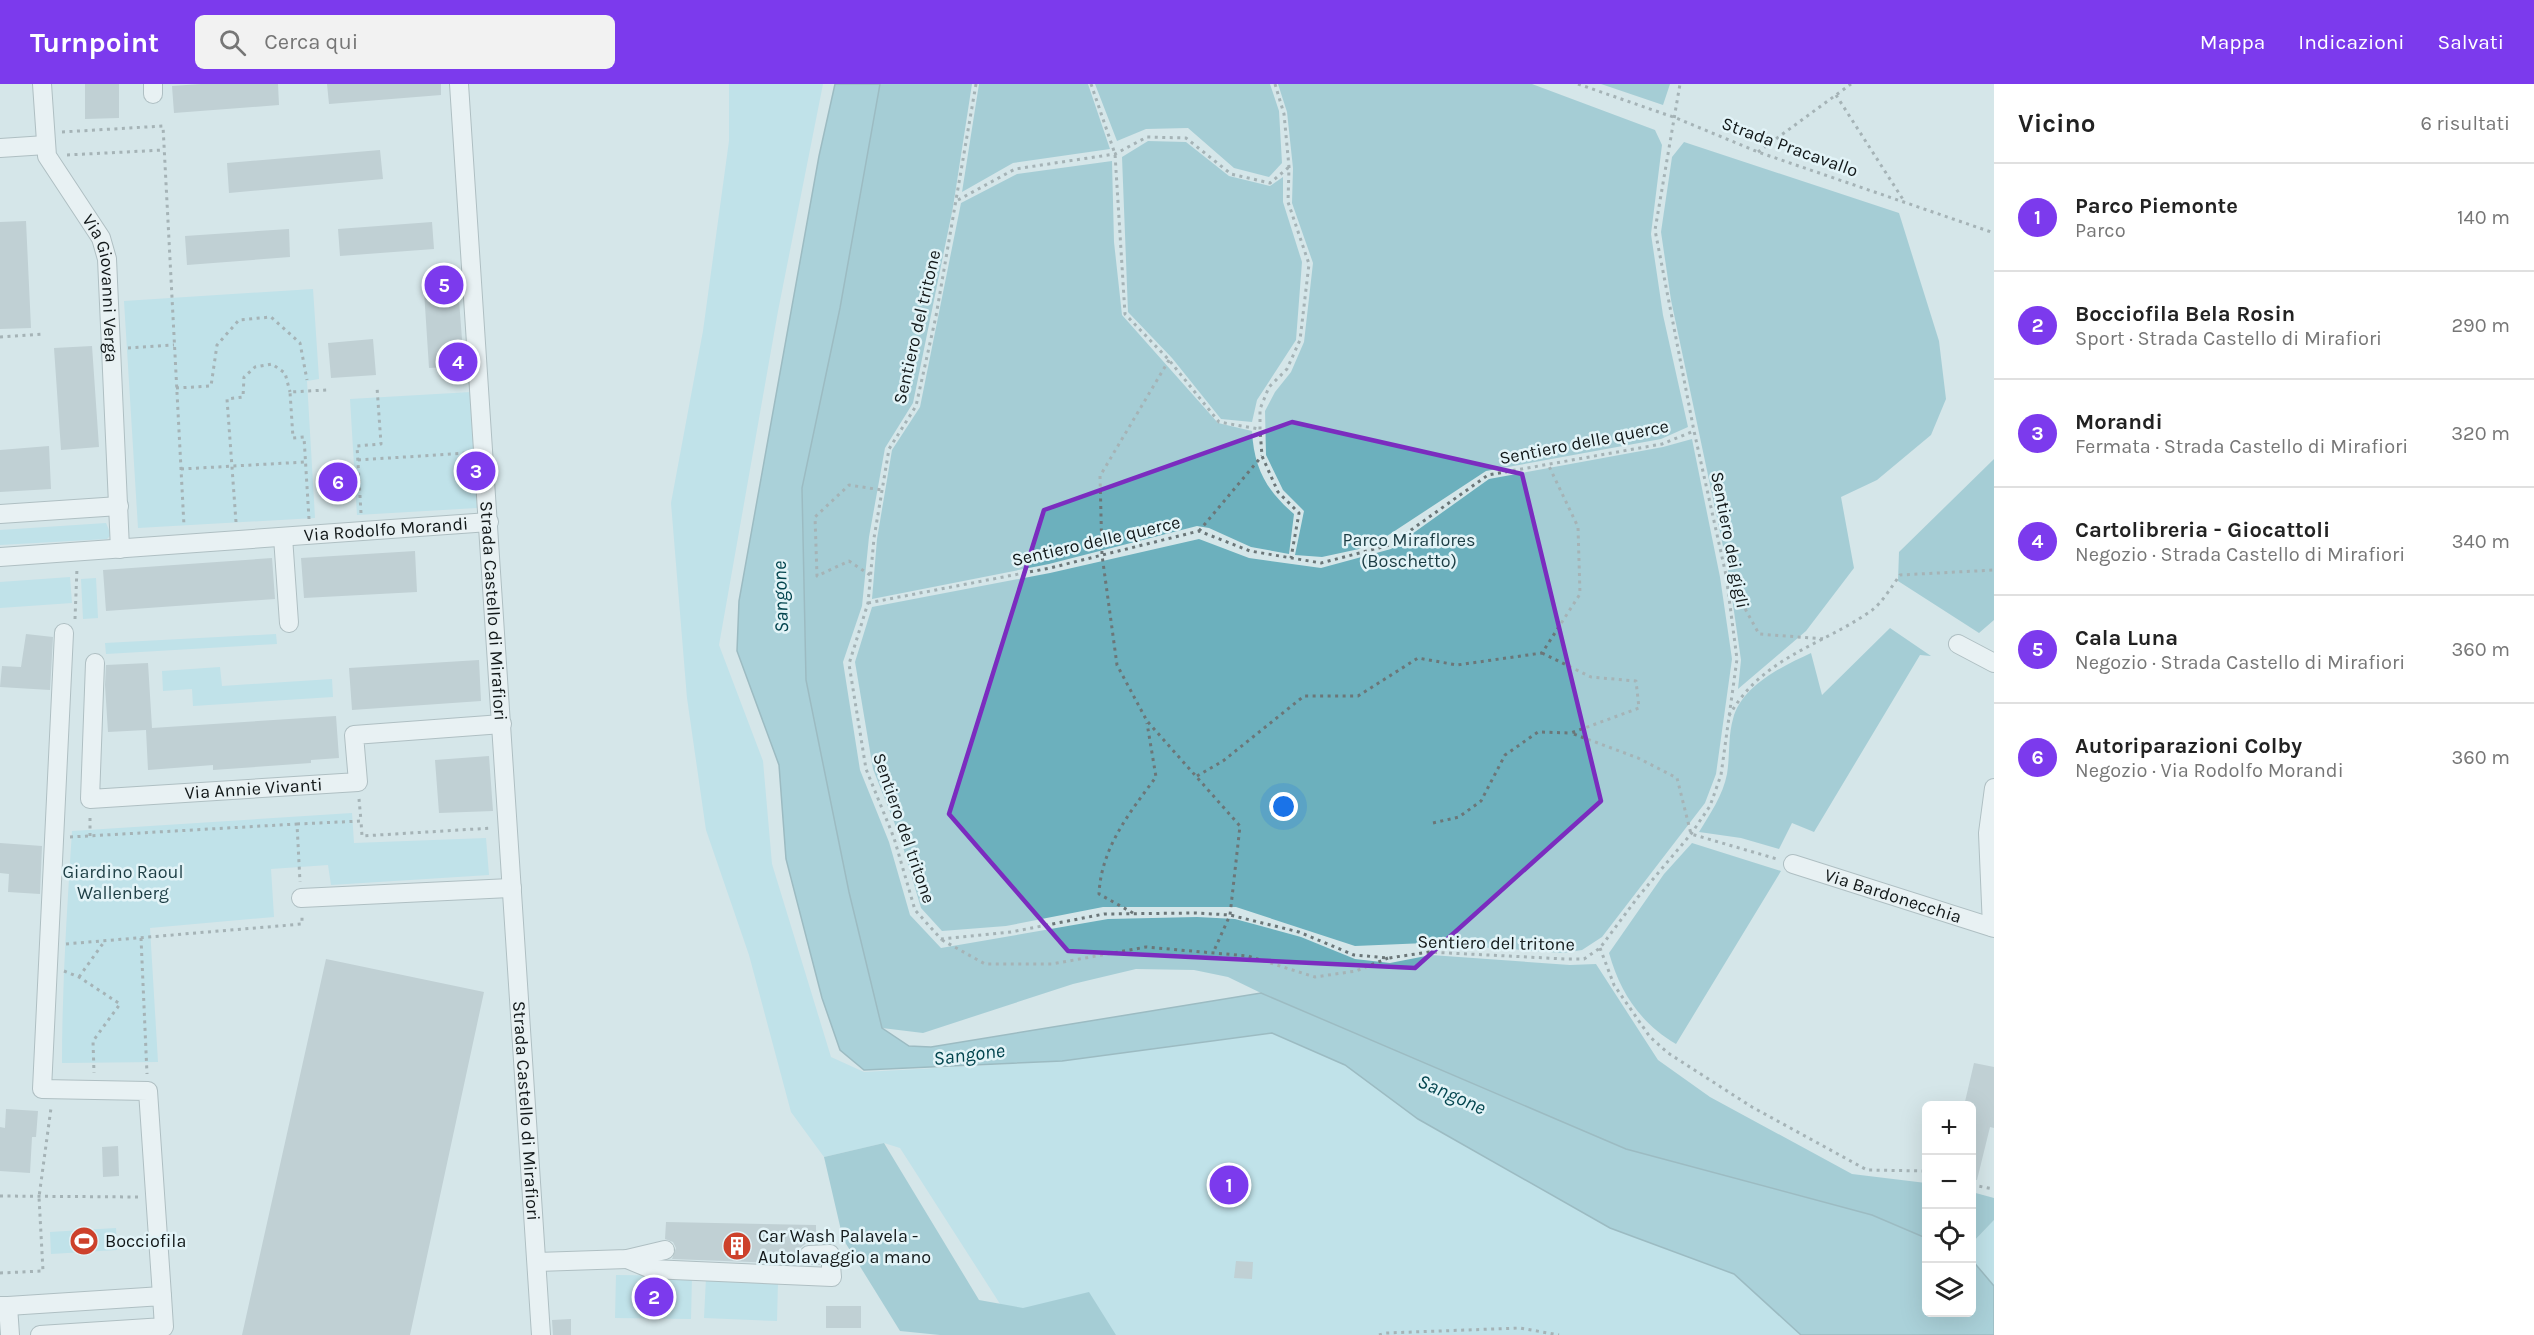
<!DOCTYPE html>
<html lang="it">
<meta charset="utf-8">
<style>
body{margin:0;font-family:Karla,sans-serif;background:#f2f2f2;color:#222}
.controls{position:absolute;right:18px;bottom:18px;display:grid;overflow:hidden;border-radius:9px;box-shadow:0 6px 24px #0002}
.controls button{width:54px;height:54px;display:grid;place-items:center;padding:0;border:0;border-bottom:2px solid #e0e0e0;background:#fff;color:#222;font:30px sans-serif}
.you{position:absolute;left:1284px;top:723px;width:21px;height:21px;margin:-15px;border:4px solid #fff;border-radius:50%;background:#1a73e8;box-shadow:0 0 0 9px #1a73e833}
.badge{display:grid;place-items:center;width:39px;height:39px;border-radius:50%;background:#7c3aed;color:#fff;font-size:20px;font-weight:700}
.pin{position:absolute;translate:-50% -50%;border:3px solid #fff;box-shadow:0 2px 6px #0006}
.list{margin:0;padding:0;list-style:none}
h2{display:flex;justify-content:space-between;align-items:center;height:78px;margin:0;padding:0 24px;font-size:26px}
h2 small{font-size:20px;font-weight:400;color:#767676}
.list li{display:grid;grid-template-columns:39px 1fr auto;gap:18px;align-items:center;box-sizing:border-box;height:108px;padding:0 24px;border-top:2px solid #e0e0e0}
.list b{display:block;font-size:22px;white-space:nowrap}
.list p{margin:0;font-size:20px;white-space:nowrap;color:#767676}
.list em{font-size:20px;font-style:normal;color:#767676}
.icon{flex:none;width:33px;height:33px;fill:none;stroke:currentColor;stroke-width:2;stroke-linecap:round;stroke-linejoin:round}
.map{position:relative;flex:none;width:1994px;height:1251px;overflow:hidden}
header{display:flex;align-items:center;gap:36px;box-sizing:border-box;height:84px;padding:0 30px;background:#7c3aed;color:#fff}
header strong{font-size:28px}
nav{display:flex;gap:33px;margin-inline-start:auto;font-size:21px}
.search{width:420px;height:54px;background:#f2f2f2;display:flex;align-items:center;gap:15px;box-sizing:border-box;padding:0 21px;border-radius:9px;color:#767676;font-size:22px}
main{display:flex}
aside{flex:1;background:#fff}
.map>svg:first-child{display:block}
.green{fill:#a6dde9}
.forest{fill:#6cb0bd}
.water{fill:#75b8c6;stroke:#578892;stroke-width:1.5}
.building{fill:#a6b6ba}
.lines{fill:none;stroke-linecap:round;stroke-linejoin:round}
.minor-casing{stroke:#819194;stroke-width:20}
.path{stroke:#6b7678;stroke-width:3;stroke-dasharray:3 4.5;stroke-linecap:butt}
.minor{stroke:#fff;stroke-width:18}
.marked{fill:none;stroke:#7b2cbf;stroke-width:4.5;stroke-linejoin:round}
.labels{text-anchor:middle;stroke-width:5;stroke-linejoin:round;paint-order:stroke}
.street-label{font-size:18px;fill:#121819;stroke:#e2f3f7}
.park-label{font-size:18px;fill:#1c3d44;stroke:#e2f3f7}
.poi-label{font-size:18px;fill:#121819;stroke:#e2f3f7;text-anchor:start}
.water-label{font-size:20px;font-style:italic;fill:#02444e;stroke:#e2f3f7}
</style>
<header>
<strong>Turnpoint</strong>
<div class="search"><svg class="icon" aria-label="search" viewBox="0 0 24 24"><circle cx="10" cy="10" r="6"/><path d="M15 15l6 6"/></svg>Cerca qui</div>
<nav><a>Mappa</a><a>Indicazioni</a><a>Salvati</a></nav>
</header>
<main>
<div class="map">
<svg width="1994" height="1251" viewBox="0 0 1994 1251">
<rect width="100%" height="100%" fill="#d5e6e9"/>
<path class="green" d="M729,0H823L778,227L719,561L763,677L772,780L831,973L864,988L1062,977L1272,949L1345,981L1418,1035L1610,1144L1734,1190L1801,1251H1020L900,1064L884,1059L824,1073L791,1028L749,871L706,746L687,614L671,419L703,247L729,57Z
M313,205L319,295L307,297L315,434L138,444L124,217Z
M471,308L477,424L357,431L350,315Z
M106,439L111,451L107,455L0,461V446Z
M70,493L72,519L0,524V498Z
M96,494L98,534L83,535L81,495Z
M276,550L277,560L106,570L105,559Z
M220,583L222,602L332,595L333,613L193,622L192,605L163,607L162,587Z
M352,729L354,759L486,754L489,791L331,801L328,781L271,785L274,833L150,844L158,978L62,979C62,902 67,825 72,747Z
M1994,1136V1202L1972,1176L1973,1158Z
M116,1144L117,1166L51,1170L50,1148Z
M616,1191L692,1192L691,1235L615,1234Z
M706,1194L778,1197L777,1237L704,1234Z"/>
<path class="forest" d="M880,0H972L953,123L913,319L885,364L869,453L862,522L843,578L860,686L889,758L910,831L941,864L1108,835L1197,833L1235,835L1301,853L1355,875L1390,879L1431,871L1570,881L1596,880L1658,976L1710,1013L1852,1090L1926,1099V1154L1872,1131L1626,1065L1261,909L1228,893L1194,886L1136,885L1073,900L923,949L882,944L849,808L806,596L802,404L840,224Z
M979,0H1088L1110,65L1013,79L962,108Z
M1095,0H1270L1279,27L1282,79L1269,93L1234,84L1188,44L1146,45L1117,57Z
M1278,0H1532L1655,46L1662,61L1651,150L1663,231L1688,343L1661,355L1486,387L1387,452L1359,465L1322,473L1295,471L1304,427L1283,406L1266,371L1265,327L1275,308L1291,288L1304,258L1313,179L1292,119L1293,84L1287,28Z
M1601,0H1670L1663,21Z
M1148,57L1186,58L1229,92L1270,102L1283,93V118L1302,178L1296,256L1257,316L1252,338L1221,335L1172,274L1128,228L1122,73Z
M1684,58L1899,129L1939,257L1946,315L1931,351L1877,396L1841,413L1854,484L1806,547L1738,605L1741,576L1728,486L1671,216L1661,148L1672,73Z
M1112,77L1114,158L1122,231L1218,339L1252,347C1254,384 1266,406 1294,430L1289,470L1251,463L1209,444L1197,442L1049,480L872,515L877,455L892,366L920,323L961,119L1017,90Z
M1692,355L1720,493L1732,575L1716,690L1705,719L1602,853L1582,866L1563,869L1426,859L1355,862L1236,823H1103L1006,842L942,847L921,824L900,753L873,685L855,578L872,523L1050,489L1199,455L1249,474L1321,484L1391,465L1489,395L1663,363Z
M1994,375V536L1979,549L1898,497L1899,468Z
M1890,544L1931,572L1920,571L1814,748L1792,739L1779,765L1741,754L1699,748C1710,730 1723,711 1727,690C1730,672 1728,652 1733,635C1741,602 1783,582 1811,569L1822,611Z
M1692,759L1781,787L1676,960C1640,939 1620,908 1609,869L1664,790Z
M884,1059L979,1216L1023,1224L1089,1208L1116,1251H940L900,1247L843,1155L824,1073Z
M1972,1108L1994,1114V1136L1973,1158L1972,1176Z"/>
<path class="water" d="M835,0H880L840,224L802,404L806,596L849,808L882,944L909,962L931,963L1261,909L1626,1065L1872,1131L1926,1154V1228H1972V1176L1994,1202V1251H1801L1734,1190L1610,1144L1418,1035L1345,981L1272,949L1062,977L864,986L840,966L822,914L786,775L779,681L737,567L739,517L819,72Z"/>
<path class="building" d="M85,0H119V34L85,35Z
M201,0H278L279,21L174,29L172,2Z
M327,0H441V11L329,20Z
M380,66L383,95L229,109L227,79Z
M26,137L31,244L0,245V138Z
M432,138L434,165L340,172L338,145Z
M289,145L290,173L187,181L185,152Z
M457,189L464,282L429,284L423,191Z
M373,255L376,291L331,294L328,259Z
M92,262L99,363L61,366L54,264Z
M49,362L51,405L0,408V366Z
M415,467L417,508L304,514L301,474Z
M272,474L275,515L106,527L103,486Z
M26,550L53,553L50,606L0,603L2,582L21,583Z
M479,576L481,617L352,626L349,584Z
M148,579L152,644L336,632L339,674L311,676V679L213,686V681L148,686L146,646L108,648L105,601L106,581Z
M489,672L493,727L439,729L435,676Z
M0,759L42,762L40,810L8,808L9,790L0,789Z
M326,875L484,908L410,1251H242Z
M1974,979L1994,983V1044L1990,1043L1977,1096H1971V1022H1964Z
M6,1025L38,1027L36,1053H32L30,1089L0,1087V1043L5,1044Z
M118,1062L119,1092L103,1093L102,1063Z
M666,1138L816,1141V1157H809L799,1165L798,1172L803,1180L672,1175L676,1164L673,1158L665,1155Z
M1236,1177L1253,1178L1252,1195L1234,1194Z
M826,1222H861V1244H826Z
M571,1235V1251H553L552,1236Z"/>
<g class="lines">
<g class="minor-casing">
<g id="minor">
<path id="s1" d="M42,0L47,72L101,154L107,175L120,465"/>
<path d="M153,0V10"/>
<path id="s2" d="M459,0L541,1251"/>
<path d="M0,64L46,61"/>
<path d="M0,430L119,422"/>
<path d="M283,453L289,539"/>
<path id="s3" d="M0,473L489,438"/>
<path d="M64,549L42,1005L148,1007L162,1212"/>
<path d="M1958,560L1994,579"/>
<path id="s4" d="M95,579L90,715L358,698L354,651L502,640"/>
<path id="s5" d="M1793,780L1994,844"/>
<path d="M301,814L512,804"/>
<path d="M1992,843L1988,749L1994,704"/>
<path d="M627,1175L651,1185L832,1193L830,1170L809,1171"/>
<path d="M537,1178L627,1175L665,1166"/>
<path d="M0,1222H8L10,1251"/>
<path d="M8,1222L162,1212L164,1243L40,1251"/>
</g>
</g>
<path class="path" d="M976,0L936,232L916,322L889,365L874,454L868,519L849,580L866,685L894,754L915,826L941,855L1011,848L1104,830L1196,829L1230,831L1299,848L1354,871L1389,874L1429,868L1566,875H1584L1600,864L1638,813L1691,750L1710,722L1721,691L1737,575L1726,491L1694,347L1655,146L1680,0
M1091,0L1115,70L1125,230L1169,276L1219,338L1259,345
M1275,0L1284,30L1289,83L1288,118L1309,180L1300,256L1287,285L1269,303L1260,325V345L1262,372L1278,408L1299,429L1291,474
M1578,0L1676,34L1758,68L1994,149
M1836,11L1904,117
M62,48L163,42L184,442
M1758,68L1851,0
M67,71L164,66
M958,116L1015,85L1115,70L1147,53L1186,54L1231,90L1270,99L1289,83
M0,253L44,250
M128,264L174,261
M1169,276L1100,392L1102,471L1117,581L1147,637L1240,742L1230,831L1213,869
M176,304L211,302L217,261L239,236L271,233L300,259L307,296
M358,376L467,369
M181,385L305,378
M361,429L357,362L381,360L377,303
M309,435L304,353L293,354L290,308L327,306
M236,438L227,315L243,313L244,293L255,283L272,280L285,289L290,308
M1199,447L1262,372
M870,491L849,477L817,492L815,433L849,401L882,406
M1727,492L1759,550L1825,555
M868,519L1050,484L1199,447L1250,467L1321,479L1390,461L1488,391L1662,360L1694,347
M75,535L77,484
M1542,569L1591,593L1636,597L1639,624L1571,649L1638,674L1677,694L1691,750L1777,775
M1729,632C1762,573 1819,563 1871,527C1882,519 1892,502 1900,491L1994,486
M1197,692L1223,677L1304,612H1358L1418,574L1457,581L1542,569L1580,510L1578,443L1548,380
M359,715L361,737
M1433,739L1459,733L1481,717L1505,671L1538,648L1571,649
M297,740L361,737L362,752L492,744
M90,752V732
M70,753L297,740L300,798
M1133,829L1099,810C1101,764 1130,728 1156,693L1147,639
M141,854L147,990
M942,856L985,880H1052L1146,863L1248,872L1315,893L1356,887L1388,874
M66,860L302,840V831
M1600,864L1614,901L1650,953L1668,969L1752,1023L1867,1086L1926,1087
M64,887L79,893L120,920L93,957L94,989
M79,893L104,858
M1972,1101L1994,1105
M0,1112L139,1113
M0,1189L43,1187L39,1113L51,1024
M1379,1251L1386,1249L1520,1244L1559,1251"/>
<use href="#minor" class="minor"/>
</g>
<path d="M0 0H1994V1251H0ZM1292,338L1522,390L1601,717L1415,884L1068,867L949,730L1044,426Z" fill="#d5e6e9" fill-opacity=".55" fill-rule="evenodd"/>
<path class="marked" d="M1292,338L1522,390L1601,717L1415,884L1068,867L949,730L1044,426Z"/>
<defs>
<g id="stadium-disc" transform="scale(1.5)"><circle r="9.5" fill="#cd412b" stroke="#e2f3f7"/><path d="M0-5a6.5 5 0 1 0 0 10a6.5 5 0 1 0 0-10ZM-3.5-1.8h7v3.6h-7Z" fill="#fff"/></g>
<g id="building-disc" transform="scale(1.5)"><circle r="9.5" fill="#cd412b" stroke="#e2f3f7"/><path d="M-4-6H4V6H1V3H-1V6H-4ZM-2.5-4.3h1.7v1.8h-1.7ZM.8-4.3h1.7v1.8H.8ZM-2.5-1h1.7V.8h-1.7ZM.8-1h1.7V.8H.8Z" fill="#fff"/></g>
</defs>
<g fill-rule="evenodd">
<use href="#stadium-disc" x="84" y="1157"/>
<use href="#building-disc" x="737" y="1162"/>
</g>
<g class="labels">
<g class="street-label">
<text transform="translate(1790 63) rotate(20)" y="6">Strada Pracavallo</text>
<text dy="6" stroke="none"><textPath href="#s1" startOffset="220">Via Giovanni Verga</textPath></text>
<text transform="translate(917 243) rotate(-77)" y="6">Sentiero del tritone</text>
<text transform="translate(1584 358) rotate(-11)" y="6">Sentiero delle querce</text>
<text dy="6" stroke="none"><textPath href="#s3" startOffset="387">Via Rodolfo Morandi</textPath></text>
<text transform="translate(1730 456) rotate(79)" y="6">Sentiero dei gigli</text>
<text transform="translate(1096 457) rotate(-13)" y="6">Sentiero delle querce</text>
<text dy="6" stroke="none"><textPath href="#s2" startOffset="528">Strada Castello di Mirafiori</textPath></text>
<text dy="6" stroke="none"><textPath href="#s4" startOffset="300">Via Annie Vivanti</textPath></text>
<text transform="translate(904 744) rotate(71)" y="6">Sentiero del tritone</text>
<text dy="6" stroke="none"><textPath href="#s5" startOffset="105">Via Bardonecchia</textPath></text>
<text transform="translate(1496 859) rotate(1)" y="6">Sentiero del tritone</text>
<text dy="6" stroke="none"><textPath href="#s2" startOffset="1029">Strada Castello di Mirafiori</textPath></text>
</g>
<g class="park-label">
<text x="1409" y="462">Parco Miraflores<tspan x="1409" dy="21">(Boschetto)</tspan></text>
<text x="123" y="794">Giardino Raoul<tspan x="123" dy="21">Wallenberg</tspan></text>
</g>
<g class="poi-label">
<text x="758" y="1158">Car Wash Palavela -<tspan x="758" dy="21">Autolavaggio a mano</tspan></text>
<text x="105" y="1163">Bocciofila</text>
</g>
<g class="water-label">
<text transform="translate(780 513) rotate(-92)" y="7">Sangone</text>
<text transform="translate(969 970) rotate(-7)" y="7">Sangone</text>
<text transform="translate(1452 1010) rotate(24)" y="7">Sangone</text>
</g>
</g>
</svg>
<div class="controls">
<button>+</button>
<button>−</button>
<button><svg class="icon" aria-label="locate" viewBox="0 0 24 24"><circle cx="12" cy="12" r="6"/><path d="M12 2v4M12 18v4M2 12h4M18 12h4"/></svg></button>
<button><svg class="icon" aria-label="layers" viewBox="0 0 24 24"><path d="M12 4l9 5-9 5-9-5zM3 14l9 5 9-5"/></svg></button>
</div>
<div class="you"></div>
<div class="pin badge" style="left:1229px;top:1101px">1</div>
<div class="pin badge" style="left:654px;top:1213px">2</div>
<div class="pin badge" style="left:476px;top:387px">3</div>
<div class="pin badge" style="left:458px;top:278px">4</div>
<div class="pin badge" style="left:444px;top:201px">5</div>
<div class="pin badge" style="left:338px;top:398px">6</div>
</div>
<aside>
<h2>Vicino<small>6 risultati</small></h2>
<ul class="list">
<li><span class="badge">1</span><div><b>Parco Piemonte</b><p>Parco</p></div><em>140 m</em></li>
<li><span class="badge">2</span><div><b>Bocciofila Bela Rosin</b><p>Sport · Strada Castello di Mirafiori</p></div><em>290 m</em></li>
<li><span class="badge">3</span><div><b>Morandi</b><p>Fermata · Strada Castello di Mirafiori</p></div><em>320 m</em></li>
<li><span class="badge">4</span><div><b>Cartolibreria - Giocattoli</b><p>Negozio · Strada Castello di Mirafiori</p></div><em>340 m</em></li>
<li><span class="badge">5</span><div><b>Cala Luna</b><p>Negozio · Strada Castello di Mirafiori</p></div><em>360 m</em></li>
<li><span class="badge">6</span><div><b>Autoriparazioni Colby</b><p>Negozio · Via Rodolfo Morandi</p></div><em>360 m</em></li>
</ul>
</aside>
</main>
